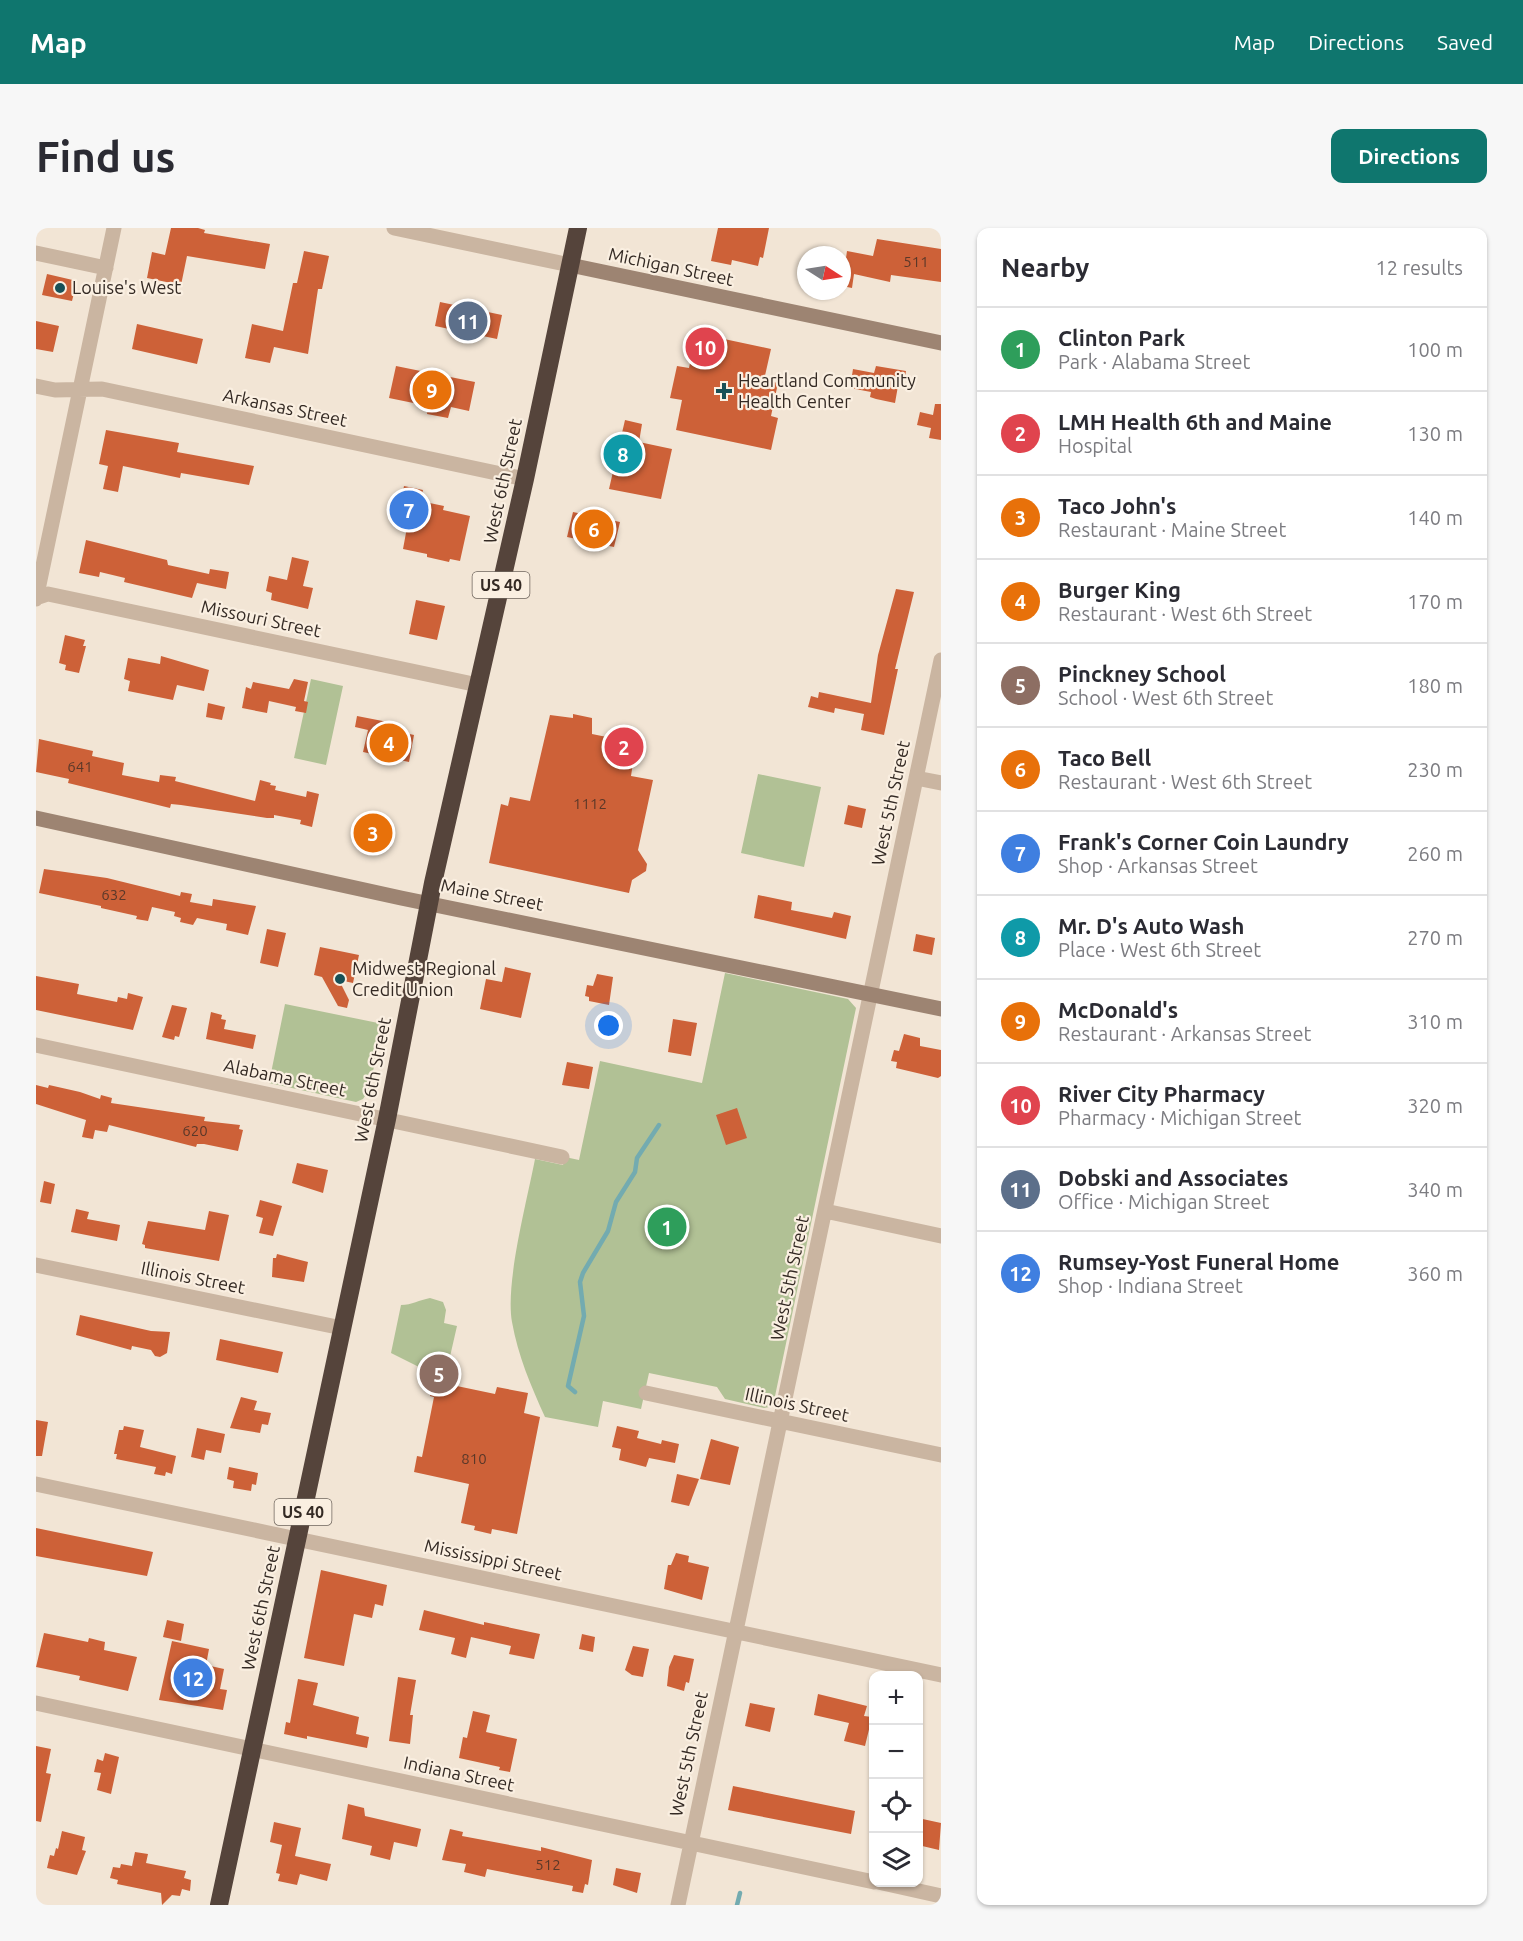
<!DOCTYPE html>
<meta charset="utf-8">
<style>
body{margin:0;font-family:Ubuntu,sans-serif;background:#f7f7f7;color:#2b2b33}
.controls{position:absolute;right:18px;bottom:18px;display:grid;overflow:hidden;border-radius:12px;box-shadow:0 2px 4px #0004}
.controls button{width:54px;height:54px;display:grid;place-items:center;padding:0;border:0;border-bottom:2px solid #e1e1e2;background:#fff;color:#2b2b33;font:30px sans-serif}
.compass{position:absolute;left:761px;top:18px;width:54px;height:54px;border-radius:50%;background:#fff;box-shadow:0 2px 4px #0004;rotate:102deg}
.you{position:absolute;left:573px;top:798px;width:21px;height:21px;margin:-15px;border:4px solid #fff;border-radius:50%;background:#1a73e8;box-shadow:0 0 0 9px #1a73e833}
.badge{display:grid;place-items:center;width:39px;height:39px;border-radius:50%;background:#0f766e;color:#fff;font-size:20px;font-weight:700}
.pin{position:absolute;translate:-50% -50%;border:3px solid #fff;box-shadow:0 2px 6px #0006}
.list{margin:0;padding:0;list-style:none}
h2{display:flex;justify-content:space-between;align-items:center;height:78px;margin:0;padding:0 24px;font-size:26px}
h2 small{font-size:20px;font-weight:400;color:#7c7c81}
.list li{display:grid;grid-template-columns:39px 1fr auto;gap:18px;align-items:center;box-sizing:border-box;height:84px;padding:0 24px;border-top:2px solid #e1e1e2}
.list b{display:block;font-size:22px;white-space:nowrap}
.list p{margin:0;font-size:20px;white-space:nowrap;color:#7c7c81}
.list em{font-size:20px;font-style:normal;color:#7c7c81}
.icon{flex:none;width:33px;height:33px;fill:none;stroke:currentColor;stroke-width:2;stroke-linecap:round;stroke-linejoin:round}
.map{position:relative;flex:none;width:905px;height:1677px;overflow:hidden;border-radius:12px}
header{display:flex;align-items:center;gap:36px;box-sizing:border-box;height:84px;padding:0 30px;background:#0f766e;color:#fff}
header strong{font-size:28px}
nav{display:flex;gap:33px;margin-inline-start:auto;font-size:21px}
.intro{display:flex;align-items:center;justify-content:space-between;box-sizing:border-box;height:144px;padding:0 36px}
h1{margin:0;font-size:42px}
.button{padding:15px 27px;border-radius:12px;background:#0f766e;color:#fff;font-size:21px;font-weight:700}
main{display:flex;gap:36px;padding:0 36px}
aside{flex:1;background:#fff;border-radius:12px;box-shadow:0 2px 4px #0004}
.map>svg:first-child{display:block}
.green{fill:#b1c195}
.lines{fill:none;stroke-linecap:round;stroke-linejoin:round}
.stream{stroke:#73abb0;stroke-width:4.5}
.building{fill:#cd6138}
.street{stroke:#cab5a1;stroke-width:15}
.secondary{stroke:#9d8472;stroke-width:15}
.highway{stroke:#55443b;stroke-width:18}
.poi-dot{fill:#185057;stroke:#faefe1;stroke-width:2}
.labels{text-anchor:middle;stroke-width:4.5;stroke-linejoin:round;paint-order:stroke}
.number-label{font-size:15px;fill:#5a3829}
.shield{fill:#faefe1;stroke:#6f655d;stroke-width:1.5}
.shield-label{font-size:16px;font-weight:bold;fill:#342a24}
.street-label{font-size:18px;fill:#342a24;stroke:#faefe1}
.poi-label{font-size:18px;fill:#342a24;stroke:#faefe1;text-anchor:start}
</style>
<header>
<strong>Map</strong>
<nav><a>Map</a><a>Directions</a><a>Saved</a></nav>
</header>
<div class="intro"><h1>Find us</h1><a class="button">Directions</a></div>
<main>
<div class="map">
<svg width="905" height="1677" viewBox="0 0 905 1677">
<rect width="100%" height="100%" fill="#f2e5d5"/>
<path class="green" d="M275,451L307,458L290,537L258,530Z
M722,546L785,559L768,639L705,625Z
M689,745L812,771L820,780L738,1173L733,1179L728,1180L689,1171L681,1159L613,1145L605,1181L567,1173L562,1199L509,1189C495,1158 482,1128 476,1094C469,1055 491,973 499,931L527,937L529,929L543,932L564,833L666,855Z
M249,776L347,796L333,862L327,871L320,874L233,855Z
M394,1070L407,1074L410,1082L408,1095L421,1098L410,1146L383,1139L355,1125L365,1077C376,1077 383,1072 394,1070Z"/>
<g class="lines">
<path class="stream" d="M539,1164L532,1158L548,1088L544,1054L547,1045L572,1003L580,974L599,944L601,930L623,897
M701,1677L704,1665"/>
</g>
<path class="building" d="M135,0H162L169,2L168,5L234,16L229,41L151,28L145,57L111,50L116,24L129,27Z
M682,0H733L727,30L724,29L722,38L696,32L695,37L675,33Z
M841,11L905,21V54L855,47L854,54L818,46L816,60L806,58V29L810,30L811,23L837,28Z
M268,23L293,28L286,61H282L272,126L238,119L234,135L209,130L216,96L247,103L257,55H261Z
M11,46L41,53L36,73L6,67Z
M404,74L466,87L461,111L399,98Z
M0,93L23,98L17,124L0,121Z
M101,96L167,111L161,136L96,121Z
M660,105L735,121L728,152L742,155L735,188L742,190L735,222L640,202L646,172L634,170L641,138L653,140Z
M360,138L439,154L433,183L415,179L412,190L391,186L392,178L353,170Z
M840,138L870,143L867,159L862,158L859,175L840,171L834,169L835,164L814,160L817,141L838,145Z
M899,176H905V212L893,210L895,200L881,197L884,184L897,187Z
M589,192L606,196L603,214L636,221L625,271L573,261Z
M70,202L143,215L141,224L218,238L213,257L145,245L144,250L87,238L82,264L67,261L72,238L63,236Z
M368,258L387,262L384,273L408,278L407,282L434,288L424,333L414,331L413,334L391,329V326L367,321L372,294L361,291Z
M537,284L584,294L578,319L531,309Z
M50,312L131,332L132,337L173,346L174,341L193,344L190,361L161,355L156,370L88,354L89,350L64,344L63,349L43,345Z
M256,329L273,333L267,358L277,360L272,381L235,372L236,365L230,363L233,348L251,352Z
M860,361L878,364L859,441H862L848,507L825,502L828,486L799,480L798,485L772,479L775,468L782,470L783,464L835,475L842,427Z
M380,372L409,378L401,412L373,406Z
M29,407L49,412L47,418H50L43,445L29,442L30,437L23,435Z
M125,428L173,442L168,463L141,457L137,472L92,463L94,453L88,451L92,430L124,436Z
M258,451L272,454L268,473L272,474L270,485L259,483L260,479L233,473L231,485L206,480L210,459L215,461L217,454L253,461Z
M172,475L189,479L186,492L170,489Z
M537,486L556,490V506L600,515L595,548L617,552L602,622L611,636L610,643L596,652L593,665L453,635L465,576L472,578L474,569L494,573L514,487L537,490Z
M321,488L362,496L360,503L378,507L373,534L327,524L332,502L319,499Z
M3,511L57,523L56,528L88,535L86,547L123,554L124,547L140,549L139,553L219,573L224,552L235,555L234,557L240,558L239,562L270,569L271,563L283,566L276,599L264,596L265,592L238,587V590H231L145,577L135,576L134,580L32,555L33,551L0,544Z
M812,577L830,581L826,600L808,596Z
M325,591L358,599L354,620L316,612L320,596Z
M8,641L71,650L144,668L145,664L156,666L154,674L176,678L177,671L220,678L212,707L190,702L191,696L161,690L157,697L144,694L145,690L138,688L139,684L116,679L112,693L100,691L101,688L65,680V678L3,665Z
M722,667L756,674L755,682L796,690L798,684L815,688L810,711L718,690Z
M231,701L250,705L242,739L224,735Z
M880,706L899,710L896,727L877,723Z
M284,719L323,727L317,755L303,752L313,772L311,780L302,778L286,749L278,747Z
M469,739L495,745L485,790L444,781L450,751L466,754Z
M561,746L577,749L573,777L553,773V769L549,768L551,757L557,758Z
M0,748L43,756L41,766L81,774L82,769L91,771L92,765L107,769L97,802L0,782Z
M136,777L151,780L143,809L139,808L138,812L126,809Z
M175,784L186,787L185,791L190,792L188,801L220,807L217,821L170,811Z
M637,791L661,795L655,828L632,824Z
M868,806L884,810V818L905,822V848L902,850L860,840L861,834L855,833L858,822L863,823Z
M531,834L557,839L553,861L526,857Z
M0,857L12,860L13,857L44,864L64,871L65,867L76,870L75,875L169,889L168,893L204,897L203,901L207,902L202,923L168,916H161L160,919L73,897L71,904L59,902L57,911L46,909L50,892L0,876Z
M701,880L711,910L690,917L680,887Z
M261,935L292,942L287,965L256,955Z
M8,953L19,956L15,976L4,974Z
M224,972L246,978L237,1008L223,1005L227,990L220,988Z
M40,981L53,984L51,991L84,997L81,1013L35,1004Z
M173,983L193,987L183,1033L109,1020V1017L106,1016L112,993L169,1002Z
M241,1026L272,1034L268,1054L236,1049L237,1030H240Z
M44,1087L115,1103L134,1104L131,1125L124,1129L119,1128L115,1122L96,1118L95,1122L40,1107Z
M184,1111L247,1124L242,1145L180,1132Z
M397,1153L459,1166L461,1159L492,1165L488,1185L504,1189L481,1306L456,1301L455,1306L438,1302L439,1298L425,1295L433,1256L378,1244L381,1228L386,1229L398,1169L394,1168Z
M205,1169L221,1173L218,1182L235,1185L232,1197L226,1196L224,1205L194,1200Z
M0,1192L12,1194L6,1228H0Z
M88,1198L108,1202L104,1219L140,1228L136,1246L130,1244L129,1248L118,1246L120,1239L80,1231L81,1226H78L83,1202H87Z
M581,1198L603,1203L601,1210L625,1216L626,1212L643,1216L639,1235L613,1230L610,1239L583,1232L585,1221L576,1219Z
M161,1200L189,1206L185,1225L170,1222L168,1232L155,1229Z
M675,1211L703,1219L694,1257L664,1251Z
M193,1239L222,1245L220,1257L216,1256L215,1263L197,1260L198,1253L191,1251Z
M641,1246L663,1251L653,1278L635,1274Z
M0,1300L117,1324L111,1348L0,1328Z
M640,1325L653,1328L652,1334L673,1339L666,1372L628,1361L632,1337H635Z
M285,1342L351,1357L347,1378L339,1376L336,1390L318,1386L308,1438L268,1430Z
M388,1382L448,1397V1394L504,1406L498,1431L473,1426L475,1418L435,1409L430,1430L415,1426L419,1410L383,1402Z
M131,1392L148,1396L145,1413L127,1409Z
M8,1405L52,1414L53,1410L69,1414L68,1422L101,1429L92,1463L43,1452L44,1448L0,1439Z
M546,1406L559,1409L557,1424L543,1421Z
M136,1413L173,1421L170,1437L188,1441L184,1461L191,1462L187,1482L123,1472Z
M597,1418L613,1421L607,1449L596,1447L589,1442Z
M638,1427L658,1431L653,1455L650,1454L648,1463L631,1458L633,1439Z
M362,1449L380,1452L374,1487H377L374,1516L353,1513Z
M262,1451L282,1455L277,1477L323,1489L320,1506L333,1509L331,1520L271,1508V1511L248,1506L250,1494L254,1495Z
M782,1466L831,1478L828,1488L836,1489L829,1518L808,1513L813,1495L778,1487Z
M714,1475L739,1480L734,1504L709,1498Z
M437,1483L454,1487L450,1504L481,1511L474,1544L463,1542L464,1539L423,1530L427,1509L431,1510Z
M0,1518L15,1521L10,1545L15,1546L5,1594L0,1593Z
M69,1525L83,1529L75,1566L61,1562L65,1545L58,1544L61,1531L67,1533Z
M697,1558L819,1583L815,1606L692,1582Z
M312,1576L328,1580L329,1588L385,1601L381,1619L358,1614L354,1632L334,1627L336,1618L306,1611Z
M882,1590L905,1595L903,1622L882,1617Z
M238,1594L265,1600L259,1628L295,1636L291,1653L264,1646L261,1657L242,1653L244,1646L240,1645L246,1617L234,1614Z
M414,1601L427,1604L426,1608L505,1623V1619L556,1632L552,1657L549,1656L547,1665L536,1663L537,1658L451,1641L449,1649L428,1644L430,1636L406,1632Z
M26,1603L49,1609L46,1622L50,1623L41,1647L11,1640L14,1627L18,1628L20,1620L22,1621Z
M99,1624L112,1626L110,1635L150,1643L148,1650L155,1652L154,1663L146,1661L144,1668L136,1667L126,1677L125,1665L81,1656L82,1652L74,1650L77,1639L84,1640L85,1636L96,1638Z
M580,1640L605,1645L601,1665L577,1657Z"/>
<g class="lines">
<path class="street" d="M358,0L534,37
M0,25L70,40
M0,158L19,162L66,161L489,251
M0,370L12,366L442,457
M0,371L78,0
M880,550L905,555
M0,817L526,929
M789,983L905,1008
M0,1037L306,1100
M610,1165L905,1227
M0,1256L905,1447
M0,1475L838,1654
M842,1654L905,1668
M642,1677L905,432"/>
<path class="secondary" d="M534,37L905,115
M0,590L365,670L905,781"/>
<path class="highway" d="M183,1677L351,891L397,655L489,251L542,0"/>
</g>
<g class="poi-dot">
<circle cx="24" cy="60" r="6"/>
<path d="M685 154h6v6h6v6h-6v6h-6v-6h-6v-6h6z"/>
<circle cx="304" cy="751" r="6"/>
</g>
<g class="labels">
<g class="number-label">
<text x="880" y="39">511</text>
<text x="44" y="544">641</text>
<text x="554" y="581">1112</text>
<text x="78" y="672">632</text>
<text x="159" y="908">620</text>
<text x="438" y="1236">810</text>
<text x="512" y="1642">512</text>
</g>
<g class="shield">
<rect x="436.5" y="344" width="57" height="26" rx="4.5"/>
<rect x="238.5" y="1271" width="57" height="26" rx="4.5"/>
</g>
<g class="shield-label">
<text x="465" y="363">US 40</text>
<text x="267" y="1290">US 40</text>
</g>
<g class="street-label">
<text transform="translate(635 39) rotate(12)" y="6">Michigan Street</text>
<text transform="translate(249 180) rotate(12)" y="6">Arkansas Street</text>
<text transform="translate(467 253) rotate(-78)" y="6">West 6th Street</text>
<text transform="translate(225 391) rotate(12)" y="6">Missouri Street</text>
<text transform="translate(855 575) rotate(-78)" y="6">West 5th Street</text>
<text transform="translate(456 667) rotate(11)" y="6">Maine Street</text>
<text transform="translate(249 850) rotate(12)" y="6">Alabama Street</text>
<text transform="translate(337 852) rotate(-79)" y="6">West 6th Street</text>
<text transform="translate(157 1050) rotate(11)" y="6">Illinois Street</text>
<text transform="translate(754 1050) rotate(-78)" y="6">West 5th Street</text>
<text transform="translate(761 1177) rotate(12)" y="6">Illinois Street</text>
<text transform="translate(457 1332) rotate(12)" y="6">Mississippi Street</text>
<text transform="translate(225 1380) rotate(-78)" y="6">West 6th Street</text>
<text transform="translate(653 1526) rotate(-78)" y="6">West 5th Street</text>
<text transform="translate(423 1546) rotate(12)" y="6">Indiana Street</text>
</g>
<g class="poi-label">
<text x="36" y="66">Louise's West</text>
<text x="702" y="159">Heartland Community<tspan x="702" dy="21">Health Center</tspan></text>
<text x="316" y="747">Midwest Regional<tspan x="316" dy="21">Credit Union</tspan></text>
</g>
</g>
</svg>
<div class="controls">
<button>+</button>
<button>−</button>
<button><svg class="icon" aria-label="locate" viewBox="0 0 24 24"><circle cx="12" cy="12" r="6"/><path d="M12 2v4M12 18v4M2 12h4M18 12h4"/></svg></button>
<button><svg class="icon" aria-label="layers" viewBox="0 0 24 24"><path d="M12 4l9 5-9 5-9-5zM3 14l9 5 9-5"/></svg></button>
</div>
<svg class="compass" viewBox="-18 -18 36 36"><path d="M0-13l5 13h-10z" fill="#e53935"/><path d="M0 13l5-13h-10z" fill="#7c7c81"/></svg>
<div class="you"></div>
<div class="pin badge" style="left:631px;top:999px;background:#2e9e5b">1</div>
<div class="pin badge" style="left:588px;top:519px;background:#e0444e">2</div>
<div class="pin badge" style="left:337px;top:605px;background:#e8710a">3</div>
<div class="pin badge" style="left:353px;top:515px;background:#e8710a">4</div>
<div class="pin badge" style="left:403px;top:1146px;background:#8d6e63">5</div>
<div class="pin badge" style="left:558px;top:301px;background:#e8710a">6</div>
<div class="pin badge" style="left:373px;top:282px;background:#3f7fe0">7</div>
<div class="pin badge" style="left:587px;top:226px;background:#0f9aa8">8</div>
<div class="pin badge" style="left:396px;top:162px;background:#e8710a">9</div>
<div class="pin badge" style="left:669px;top:119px;background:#e0444e">10</div>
<div class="pin badge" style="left:432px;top:93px;background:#5c6f8a">11</div>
<div class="pin badge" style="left:157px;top:1450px;background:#3f7fe0">12</div>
</div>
<aside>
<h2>Nearby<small>12 results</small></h2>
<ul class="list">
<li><span class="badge" style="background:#2e9e5b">1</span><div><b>Clinton Park</b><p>Park · Alabama Street</p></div><em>100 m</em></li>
<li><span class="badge" style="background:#e0444e">2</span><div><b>LMH Health 6th and Maine</b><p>Hospital</p></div><em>130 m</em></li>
<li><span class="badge" style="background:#e8710a">3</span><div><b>Taco John's</b><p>Restaurant · Maine Street</p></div><em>140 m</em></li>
<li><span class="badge" style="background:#e8710a">4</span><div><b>Burger King</b><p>Restaurant · West 6th Street</p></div><em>170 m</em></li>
<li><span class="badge" style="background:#8d6e63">5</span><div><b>Pinckney School</b><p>School · West 6th Street</p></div><em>180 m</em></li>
<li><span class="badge" style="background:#e8710a">6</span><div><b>Taco Bell</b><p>Restaurant · West 6th Street</p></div><em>230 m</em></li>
<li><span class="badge" style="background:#3f7fe0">7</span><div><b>Frank's Corner Coin Laundry</b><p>Shop · Arkansas Street</p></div><em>260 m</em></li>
<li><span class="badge" style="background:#0f9aa8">8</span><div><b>Mr. D's Auto Wash</b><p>Place · West 6th Street</p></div><em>270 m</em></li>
<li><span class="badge" style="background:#e8710a">9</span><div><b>McDonald's</b><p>Restaurant · Arkansas Street</p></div><em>310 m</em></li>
<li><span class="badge" style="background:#e0444e">10</span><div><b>River City Pharmacy</b><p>Pharmacy · Michigan Street</p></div><em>320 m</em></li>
<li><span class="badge" style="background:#5c6f8a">11</span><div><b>Dobski and Associates</b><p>Office · Michigan Street</p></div><em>340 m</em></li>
<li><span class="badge" style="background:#3f7fe0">12</span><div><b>Rumsey-Yost Funeral Home</b><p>Shop · Indiana Street</p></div><em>360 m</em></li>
</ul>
</aside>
</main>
